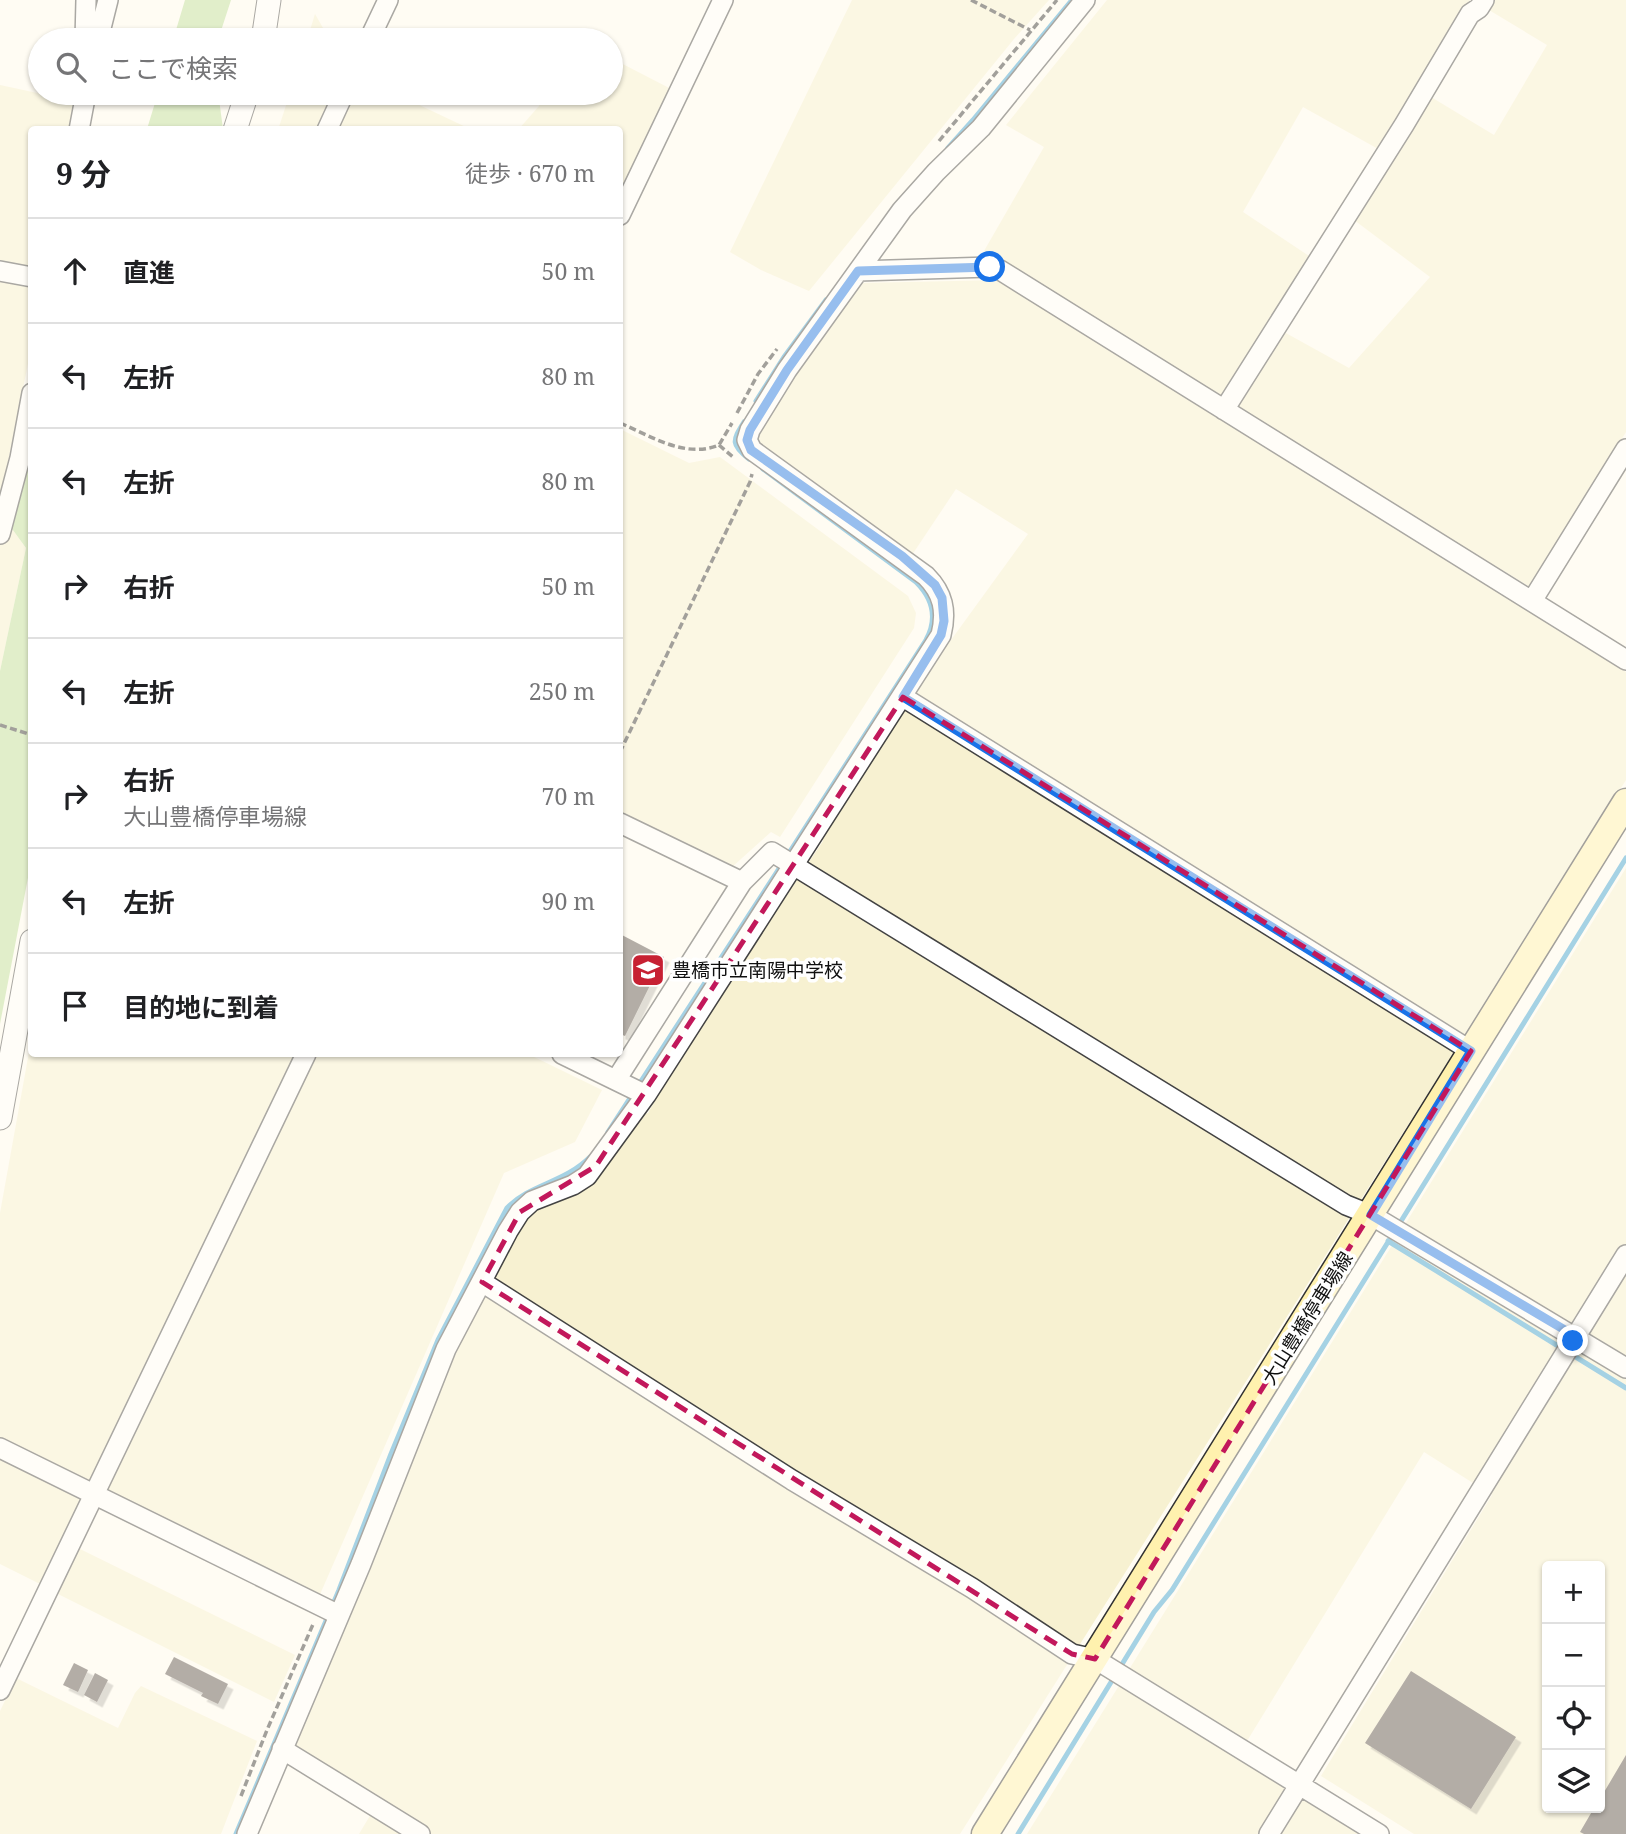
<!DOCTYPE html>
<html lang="ja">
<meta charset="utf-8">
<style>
body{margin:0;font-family:"Noto Serif","Noto Sans JP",serif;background:#f2f2f2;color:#202124}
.controls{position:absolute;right:21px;bottom:21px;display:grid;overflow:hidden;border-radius:7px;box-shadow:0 2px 5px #0004}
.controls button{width:63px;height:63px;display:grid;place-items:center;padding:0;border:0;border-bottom:2px solid #e0e0e0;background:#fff;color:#202124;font:35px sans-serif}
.stop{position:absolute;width:21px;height:21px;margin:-16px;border:5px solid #1a73e8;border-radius:50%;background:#fff}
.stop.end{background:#1a73e8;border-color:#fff;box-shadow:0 2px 7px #0008}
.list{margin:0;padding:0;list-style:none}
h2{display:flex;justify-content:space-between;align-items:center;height:91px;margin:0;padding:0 28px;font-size:30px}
h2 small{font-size:23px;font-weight:400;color:#757577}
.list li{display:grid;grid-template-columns:46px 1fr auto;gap:21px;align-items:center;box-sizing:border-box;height:105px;padding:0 28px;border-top:2px solid #e0e0e0}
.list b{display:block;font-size:26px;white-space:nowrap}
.list p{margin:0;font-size:23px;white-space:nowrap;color:#757577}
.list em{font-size:23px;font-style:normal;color:#757577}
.icon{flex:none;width:38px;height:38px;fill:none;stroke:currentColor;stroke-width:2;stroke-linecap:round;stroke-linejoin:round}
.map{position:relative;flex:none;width:1626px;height:1834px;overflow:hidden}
.search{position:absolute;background:#fff;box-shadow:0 2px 5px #0004;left:28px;top:28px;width:595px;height:77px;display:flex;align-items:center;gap:18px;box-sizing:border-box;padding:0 24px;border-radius:38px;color:#757577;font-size:26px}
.panel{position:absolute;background:#fff;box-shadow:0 2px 5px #0004;left:28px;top:126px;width:595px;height:931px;border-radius:7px}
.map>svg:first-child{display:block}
.farmland{fill:#f7f1d1;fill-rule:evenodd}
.forest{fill:#bcde99}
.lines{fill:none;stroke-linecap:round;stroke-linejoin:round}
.stream{stroke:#399fd3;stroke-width:5}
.building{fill:#59504c;filter:url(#shadow)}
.minor-casing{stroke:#434343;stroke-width:22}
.tertiary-casing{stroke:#434343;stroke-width:25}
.secondary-casing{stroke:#323232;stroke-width:29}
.path{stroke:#323232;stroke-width:3.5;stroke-dasharray:7 3.5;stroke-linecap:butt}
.minor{stroke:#fff;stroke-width:19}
.tertiary{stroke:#fff;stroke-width:23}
.secondary{stroke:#fff1ae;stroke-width:26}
.route{stroke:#1a73e8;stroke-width:9}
.marked{fill:none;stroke:#c2185b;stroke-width:5;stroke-dasharray:14 9;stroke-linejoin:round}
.labels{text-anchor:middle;stroke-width:7;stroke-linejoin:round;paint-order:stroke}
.poi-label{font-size:19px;fill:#101010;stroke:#fff;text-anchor:start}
.street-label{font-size:19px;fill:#101010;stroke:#fff}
</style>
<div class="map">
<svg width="1626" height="1834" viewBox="0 0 1626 1834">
<defs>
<filter id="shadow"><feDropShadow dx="5.5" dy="5.5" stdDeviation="0" flood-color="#0004"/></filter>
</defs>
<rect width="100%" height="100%" fill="#fffcf3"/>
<path class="farmland" d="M852,0H1049L1014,39L809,291L761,270L730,252Z
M1107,0H1470L1380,150L1303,107L1243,212L1309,256L1264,335L1220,400L984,251L1044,147L1006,125Z
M1488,0H1626V432L1530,587L1237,409L1284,332L1349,368L1430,277L1354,220L1431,97L1494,135L1547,45L1484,7Z
M315,14L330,40H307Z
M611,58L675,91L620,204V130H518L539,106L545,93H611Z
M0,85L79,102L73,129L32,130L31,349L0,501Z
M290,93H394L470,129L278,130Z
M999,280L1626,672V780L960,1834H359L380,1799L291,1744L362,1588L390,1503L443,1373L526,1212L572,1192L637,1116L648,1113L687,1044L775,907L780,905L823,841L822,833L900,712L908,708L922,680L1028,534L956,489L912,555L756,443L758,430L797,370L863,283Z
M620,429L689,463L720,457L908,596L916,613L914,628L780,837L771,832L731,868L620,814Z
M0,523L10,526L26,548L0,671Z
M1626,868V1834H1414L1321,1776L1492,1495L1424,1452L1239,1754L1363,1834H1027ZM1547,1566H1600V1808H1547Z
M31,1041L32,1054H528L602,1090L575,1142L504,1173L318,1599L91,1487L44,1586L0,1564V1213Z
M78,1548L295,1655L274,1702L56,1593Z
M16,1678L118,1728L135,1693L141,1686L257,1741L221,1834H0V1711Z"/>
<path class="forest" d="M185,0H231L218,40H173Z
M158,93H213L219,99L223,129H147Z
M31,438V862L0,1024V671L26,548L10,526Z"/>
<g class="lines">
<path class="stream" d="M948,148L973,120L1072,0
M756,401L784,357L826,300
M744,422C732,441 731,445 749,459
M763,469L916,582C933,599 938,618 926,640L787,856
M608,1132L782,864
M1398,1226L1626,858
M1388,1241L1626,1388
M236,1834L339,1590L391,1454L438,1340L507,1208C530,1184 564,1183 590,1157
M1018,1834L1154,1612L1172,1590L1393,1234"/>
</g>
<path class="building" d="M620,934L664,957L625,1036L620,1034Z
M174,1657L228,1684L218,1704L201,1696L203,1693L165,1674Z
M74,1663L88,1670L78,1692L63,1685Z
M1411,1671L1516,1737L1471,1809L1365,1743Z
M95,1673L108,1680L97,1702L84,1695Z
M1626,1755V1834H1584L1580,1832L1594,1808H1600V1799Z"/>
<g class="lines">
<g class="minor-casing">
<path id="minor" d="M85,40L86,0
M98,40L108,0
M369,40L388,0
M79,130L86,93
M327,130L344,93
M620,215L723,0
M0,271L32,277
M858,271L990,267L1000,270L1626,660
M1224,410L1404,125L1470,14L1479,8L1484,0
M0,534L20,458L32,393
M1532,601L1626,449
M903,697L1471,1051
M620,823L742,882L772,852L1346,1205L1371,1215L1626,1368
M562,1054L646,1095
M616,1080L742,882
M482,1282L792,1480L972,1588L1072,1654L1095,1659L1379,1834
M0,1448L339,1615
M0,1690L306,1054
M282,1749L420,1834
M247,1834L361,1564L446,1349L508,1231L520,1212L532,1201L573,1185L587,1176L646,1095L941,635C947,611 943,593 926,576L752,450L747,440L750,430L787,370L902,210L936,172L981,128L1085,0
M1269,1834L1626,1255"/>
</g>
<g class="tertiary-casing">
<path id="tertiary" d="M263,40L269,0
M235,130L247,93
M0,1118L32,941"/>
</g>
<g class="secondary-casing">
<path id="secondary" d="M985,1834L1626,802"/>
</g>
<path class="path" d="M971,0L1030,30
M939,141L1057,0
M737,413L758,374L777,349
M620,423C651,436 685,459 719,445L732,423
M719,445L733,457
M0,725L32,735
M620,752L750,482L752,474
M241,1796L267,1730L314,1622"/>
<use href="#minor" class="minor"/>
<use href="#tertiary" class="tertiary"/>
<use href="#secondary" class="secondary"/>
</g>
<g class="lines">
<path class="route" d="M990,267L858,271L787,370L750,430L747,440L751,450L902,556L935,585L942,598L944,621L941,635L903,697L1471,1051L1371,1215L1575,1336L1573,1341"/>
</g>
<path d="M0 0H1626V1834H0ZM903,697L1471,1051L1095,1659L1072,1654L482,1282L520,1212L596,1166Z" fill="#fffcf3" fill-opacity=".55" fill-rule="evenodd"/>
<path class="marked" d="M903,697L1471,1051L1095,1659L1072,1654L482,1282L520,1212L596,1166Z"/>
<defs>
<g id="school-square" transform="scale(1.75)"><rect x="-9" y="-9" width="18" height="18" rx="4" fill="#c72133" stroke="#fff"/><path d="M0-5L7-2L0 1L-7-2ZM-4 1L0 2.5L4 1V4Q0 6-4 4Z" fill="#fff"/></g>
</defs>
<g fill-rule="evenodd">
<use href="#school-square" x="648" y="970"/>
</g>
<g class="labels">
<g class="poi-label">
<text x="672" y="977">豊橋市立南陽中学校</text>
</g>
<g class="street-label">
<text transform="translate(1307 1318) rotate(-58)" y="7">大山豊橋停車場線</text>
</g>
</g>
</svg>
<div class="controls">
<button>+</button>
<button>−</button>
<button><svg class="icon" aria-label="locate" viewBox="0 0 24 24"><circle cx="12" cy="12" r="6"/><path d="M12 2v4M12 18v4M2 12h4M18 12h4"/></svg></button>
<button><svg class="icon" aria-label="layers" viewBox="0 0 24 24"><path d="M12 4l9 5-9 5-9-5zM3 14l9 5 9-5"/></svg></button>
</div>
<div class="stop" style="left:990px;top:267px"></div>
<div class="stop end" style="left:1573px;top:1341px"></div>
<div class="search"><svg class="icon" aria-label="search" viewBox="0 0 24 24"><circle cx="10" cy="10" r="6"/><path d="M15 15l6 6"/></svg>ここで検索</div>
<section class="panel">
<h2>9 分<small>徒歩 · 670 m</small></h2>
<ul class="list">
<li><svg class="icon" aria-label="ahead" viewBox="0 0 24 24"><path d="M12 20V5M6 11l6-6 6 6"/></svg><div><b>直進</b></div><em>50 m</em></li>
<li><svg class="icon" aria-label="left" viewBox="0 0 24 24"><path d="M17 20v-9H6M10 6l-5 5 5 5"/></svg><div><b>左折</b></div><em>80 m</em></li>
<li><svg class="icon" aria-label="left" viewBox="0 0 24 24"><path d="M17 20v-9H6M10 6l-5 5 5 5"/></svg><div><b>左折</b></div><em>80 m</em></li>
<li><svg class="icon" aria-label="right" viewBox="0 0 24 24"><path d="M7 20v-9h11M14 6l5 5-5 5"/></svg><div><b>右折</b></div><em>50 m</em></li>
<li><svg class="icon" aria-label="left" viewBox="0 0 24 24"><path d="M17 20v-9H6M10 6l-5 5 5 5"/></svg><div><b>左折</b></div><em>250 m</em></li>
<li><svg class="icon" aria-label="right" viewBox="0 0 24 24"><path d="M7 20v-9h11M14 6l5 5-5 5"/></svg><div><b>右折</b><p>大山豊橋停車場線</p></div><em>70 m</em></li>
<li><svg class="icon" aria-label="left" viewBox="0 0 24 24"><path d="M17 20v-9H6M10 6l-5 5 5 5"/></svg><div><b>左折</b></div><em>90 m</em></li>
<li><svg class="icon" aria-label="arrive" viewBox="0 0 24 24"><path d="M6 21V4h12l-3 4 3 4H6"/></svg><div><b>目的地に到着</b></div></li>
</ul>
</section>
</div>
